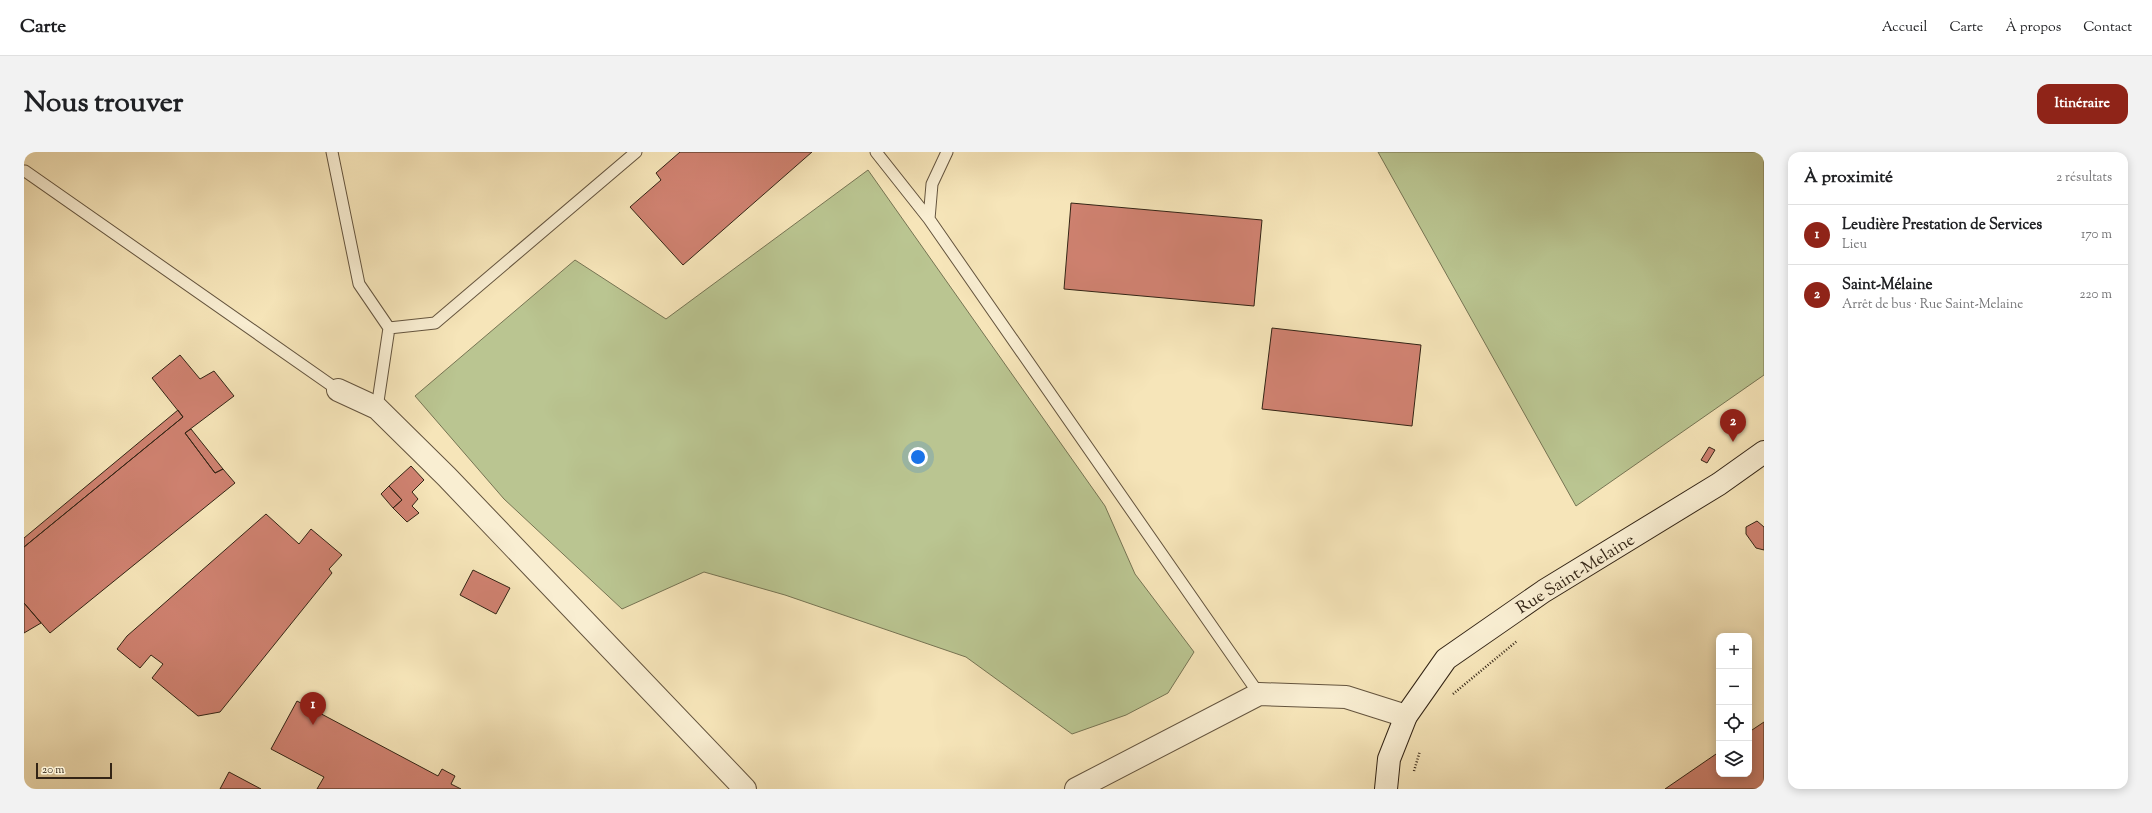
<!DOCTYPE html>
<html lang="fr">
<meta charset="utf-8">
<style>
body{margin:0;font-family:"Sorts Mill Goudy",serif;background:#f2f2f2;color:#202124}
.controls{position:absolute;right:12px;bottom:12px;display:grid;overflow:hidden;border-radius:8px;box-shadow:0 2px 10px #0003}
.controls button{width:36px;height:36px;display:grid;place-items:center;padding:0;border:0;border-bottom:1px solid #e0e0e0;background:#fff;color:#202124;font:20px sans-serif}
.scale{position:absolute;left:12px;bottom:10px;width:76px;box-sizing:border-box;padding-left:4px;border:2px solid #332415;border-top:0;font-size:11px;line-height:14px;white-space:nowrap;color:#332415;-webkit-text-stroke:3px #f9eed2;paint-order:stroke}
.you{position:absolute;left:894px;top:305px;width:14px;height:14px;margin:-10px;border:3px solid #fff;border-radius:50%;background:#1a73e8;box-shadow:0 0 0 6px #1a73e833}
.badge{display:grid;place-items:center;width:26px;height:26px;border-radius:50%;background:#8f2418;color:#fff;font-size:13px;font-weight:700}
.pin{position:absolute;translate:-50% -33px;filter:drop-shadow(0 1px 2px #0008)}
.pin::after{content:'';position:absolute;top:21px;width:14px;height:12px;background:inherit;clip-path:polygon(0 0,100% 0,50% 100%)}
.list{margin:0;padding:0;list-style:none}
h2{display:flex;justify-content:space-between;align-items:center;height:52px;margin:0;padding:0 16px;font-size:17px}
h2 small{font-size:13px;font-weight:400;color:#757577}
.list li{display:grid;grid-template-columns:26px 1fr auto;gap:12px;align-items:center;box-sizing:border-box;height:60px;padding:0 16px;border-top:1px solid #e0e0e0}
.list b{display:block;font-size:15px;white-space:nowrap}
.list p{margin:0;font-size:13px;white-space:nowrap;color:#757577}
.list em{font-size:13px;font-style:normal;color:#757577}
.icon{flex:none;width:22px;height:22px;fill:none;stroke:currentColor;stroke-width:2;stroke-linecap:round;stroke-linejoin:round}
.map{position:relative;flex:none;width:1740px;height:637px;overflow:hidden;border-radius:12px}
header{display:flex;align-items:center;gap:24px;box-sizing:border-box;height:56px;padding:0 20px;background:#fff;border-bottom:1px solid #e0e0e0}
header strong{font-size:19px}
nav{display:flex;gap:22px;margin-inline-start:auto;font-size:14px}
.intro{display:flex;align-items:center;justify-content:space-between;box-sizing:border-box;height:96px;padding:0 24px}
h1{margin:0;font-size:28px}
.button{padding:10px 18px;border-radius:12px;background:#8f2418;color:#fff;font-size:14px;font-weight:700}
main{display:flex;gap:24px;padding:0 24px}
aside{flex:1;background:#fff;border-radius:12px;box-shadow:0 2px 10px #0003}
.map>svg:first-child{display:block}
.green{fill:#bac591;stroke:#767453}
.building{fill:#d08271;stroke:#332415}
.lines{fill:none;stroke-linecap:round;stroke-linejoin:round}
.lane-casing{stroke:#64543e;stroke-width:13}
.street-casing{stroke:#64543e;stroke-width:24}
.secondary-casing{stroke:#332415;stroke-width:24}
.path{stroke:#332415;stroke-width:2.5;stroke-dasharray:1 2;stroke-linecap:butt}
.lane{stroke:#f9eed2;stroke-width:11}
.street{stroke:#f9eed2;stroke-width:22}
.secondary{stroke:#f9eed2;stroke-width:22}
.labels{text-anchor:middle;stroke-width:3;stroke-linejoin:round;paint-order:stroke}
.street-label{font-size:17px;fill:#332415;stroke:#f9eed2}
</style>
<header>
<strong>Carte</strong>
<nav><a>Accueil</a><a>Carte</a><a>À propos</a><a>Contact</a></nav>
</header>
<div class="intro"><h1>Nous trouver</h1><a class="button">Itinéraire</a></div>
<main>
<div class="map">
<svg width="1740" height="637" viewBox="0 0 1740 637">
<rect width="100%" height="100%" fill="#f6e5b9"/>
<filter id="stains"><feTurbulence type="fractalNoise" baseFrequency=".005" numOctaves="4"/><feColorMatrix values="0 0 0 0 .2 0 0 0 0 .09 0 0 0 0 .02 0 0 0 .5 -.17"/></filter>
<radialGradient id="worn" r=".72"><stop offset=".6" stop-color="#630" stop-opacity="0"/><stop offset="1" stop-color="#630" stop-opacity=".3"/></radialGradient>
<path class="green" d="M1354,0H1740V223L1552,354Z
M844,18L1081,354L1111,422L1170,500L1144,541L1102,563L1048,582L942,505L761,443L680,420L598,457L480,347L391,244L551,108L642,167Z"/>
<path class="building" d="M656,0H788L659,113L606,55L637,28L632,21Z
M1047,51L1238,68L1230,154L1040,137Z
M1248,176L1397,193L1388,274L1238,257Z
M156,203L176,227L190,219L210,244L161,281L191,321L199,317L211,331L26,481L0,451V395L159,265L128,226Z
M154,258L159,265L0,395V386Z
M167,277L199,317L191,321L161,281Z
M1685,295L1691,298L1683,311L1677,308Z
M387,314L400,328L388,340L394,347L388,354L395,361L383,370L369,356L378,348L365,334Z
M365,334L378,348L369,356L357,342Z
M242,362L275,392L287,377L318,403L305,417L308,421L196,560L174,564L128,526L139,512L127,503L116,516L93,497L103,484Z
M1733,369L1740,375V398L1732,396L1722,382V375Z
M449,418L486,436L472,462L436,443Z
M0,451L17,471L0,481Z
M273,549L414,624L418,617L431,624L427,632L437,637H293L300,625L247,597Z
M1740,570V637H1641L1695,600V622H1725V580Z
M205,620L237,637H196Z"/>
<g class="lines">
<g class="lane-casing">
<path id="lane" d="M308,0L335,132L365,176L353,256
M852,0L905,67L1235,542
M1,19L314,238
M905,67L908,32L923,0
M365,176L411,171L612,0"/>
</g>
<g class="street-casing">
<path id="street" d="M314,238L353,256L423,325L721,637
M1052,637L1235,542L1322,545L1382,564"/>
</g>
<g class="secondary-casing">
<path id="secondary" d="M1362,637L1365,607L1382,564L1422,507L1520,439L1695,332L1740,300"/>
</g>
<path class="path" d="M1429,542L1493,489
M1390,619L1396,599"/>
<use href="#lane" class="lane"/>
<use href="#street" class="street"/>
<use href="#secondary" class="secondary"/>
</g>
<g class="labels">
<g class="street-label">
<text transform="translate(1551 421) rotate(-32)" y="6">Rue Saint-Melaine</text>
</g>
</g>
<rect width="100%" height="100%" filter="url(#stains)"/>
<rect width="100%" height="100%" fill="url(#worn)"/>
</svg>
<div class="controls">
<button>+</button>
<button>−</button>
<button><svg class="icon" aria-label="locate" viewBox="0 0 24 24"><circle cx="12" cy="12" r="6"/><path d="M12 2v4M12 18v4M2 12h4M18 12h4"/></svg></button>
<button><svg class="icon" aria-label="layers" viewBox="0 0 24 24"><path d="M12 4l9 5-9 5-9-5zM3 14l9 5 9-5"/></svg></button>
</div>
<div class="scale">20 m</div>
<div class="you"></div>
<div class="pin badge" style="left:289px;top:573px">1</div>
<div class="pin badge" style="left:1709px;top:290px">2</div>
</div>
<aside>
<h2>À proximité<small>2 résultats</small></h2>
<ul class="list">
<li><span class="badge">1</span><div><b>Leudière Prestation de Services</b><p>Lieu</p></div><em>170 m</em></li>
<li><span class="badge">2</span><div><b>Saint-Mélaine</b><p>Arrêt de bus · Rue Saint-Melaine</p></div><em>220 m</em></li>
</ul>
</aside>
</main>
